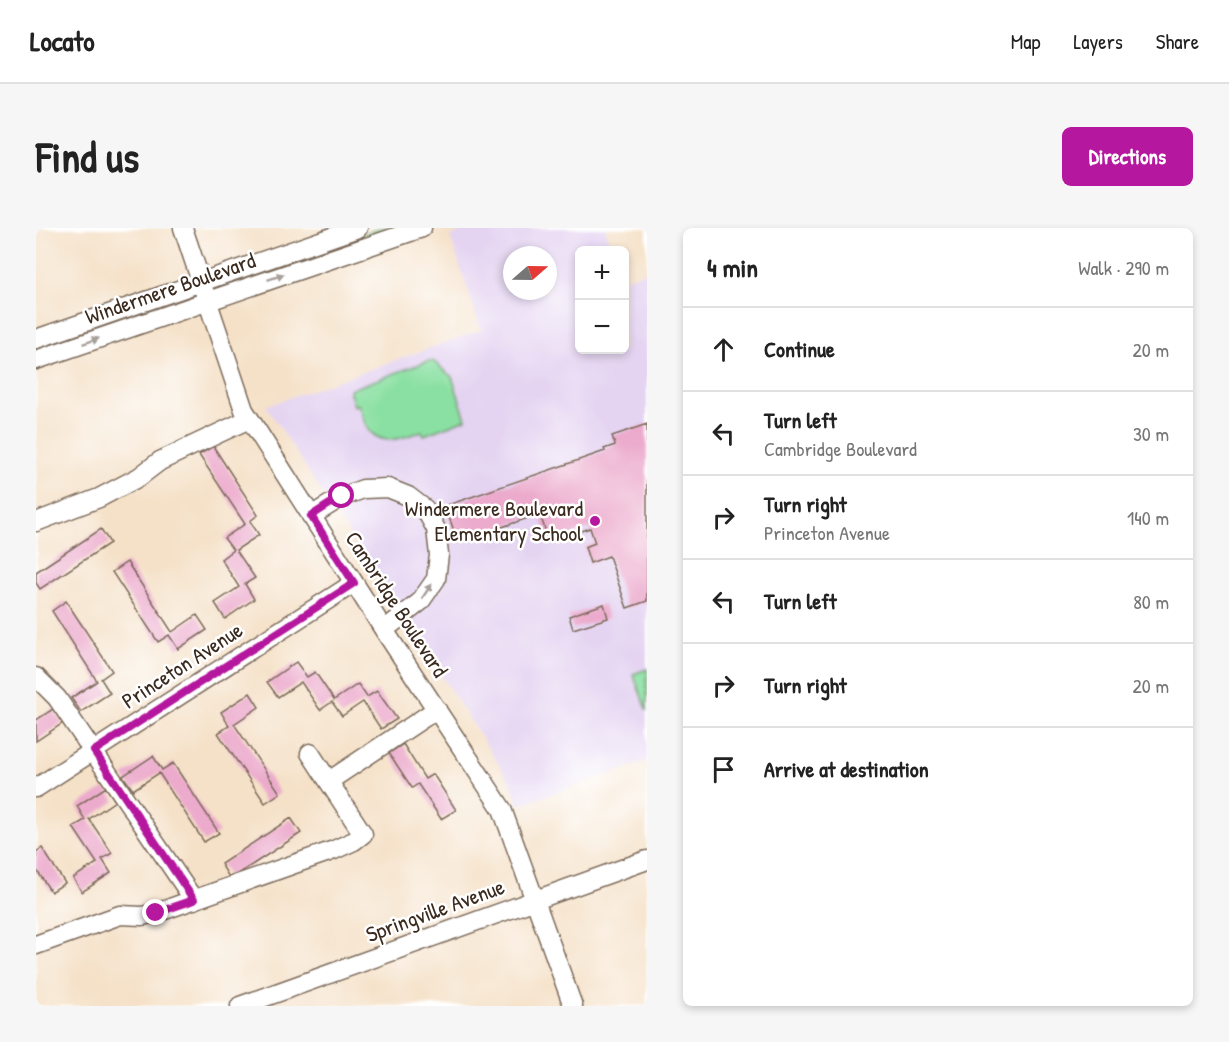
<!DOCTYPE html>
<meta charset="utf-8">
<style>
body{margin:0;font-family:"Patrick Hand",sans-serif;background:#f6f6f6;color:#222}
.controls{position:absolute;right:18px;top:18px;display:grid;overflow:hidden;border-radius:9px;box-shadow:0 3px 9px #0003}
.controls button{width:54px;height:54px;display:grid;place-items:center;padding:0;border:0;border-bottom:2px solid #e0e0e0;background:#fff;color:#222;font:30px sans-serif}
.compass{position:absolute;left:467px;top:18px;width:54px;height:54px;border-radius:50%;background:#fff;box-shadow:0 3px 9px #0003;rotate:70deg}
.stop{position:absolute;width:18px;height:18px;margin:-14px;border:4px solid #b5179e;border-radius:50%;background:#fff}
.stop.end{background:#b5179e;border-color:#fff;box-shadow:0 2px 6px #0008}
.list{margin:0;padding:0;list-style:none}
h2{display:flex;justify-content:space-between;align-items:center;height:78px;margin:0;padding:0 24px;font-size:26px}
h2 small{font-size:20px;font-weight:400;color:#767676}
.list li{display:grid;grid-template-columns:39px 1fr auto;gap:18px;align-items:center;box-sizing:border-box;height:84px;padding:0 24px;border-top:2px solid #e0e0e0}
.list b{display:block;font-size:22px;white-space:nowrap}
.list p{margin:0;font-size:20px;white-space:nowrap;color:#767676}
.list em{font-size:20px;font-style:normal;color:#767676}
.icon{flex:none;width:33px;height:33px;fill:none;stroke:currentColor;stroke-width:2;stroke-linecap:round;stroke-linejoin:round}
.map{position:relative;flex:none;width:611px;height:778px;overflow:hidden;border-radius:9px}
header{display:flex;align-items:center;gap:36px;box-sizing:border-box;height:84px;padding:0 30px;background:#fff;border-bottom:2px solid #e0e0e0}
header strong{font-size:28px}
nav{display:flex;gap:33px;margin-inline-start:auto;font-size:21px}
.intro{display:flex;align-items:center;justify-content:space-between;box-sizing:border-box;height:144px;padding:0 36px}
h1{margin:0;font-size:42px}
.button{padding:15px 27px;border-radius:9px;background:#b5179e;color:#fff;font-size:21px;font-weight:700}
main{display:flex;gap:36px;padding:0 36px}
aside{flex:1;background:#fff;border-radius:9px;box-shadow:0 3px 9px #0003}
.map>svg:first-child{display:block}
.built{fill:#e4d3f1;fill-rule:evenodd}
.green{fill:#8ae0a2;stroke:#628560;stroke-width:1.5}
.building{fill:#ecabcc}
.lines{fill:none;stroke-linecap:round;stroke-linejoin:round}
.minor-casing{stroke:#7c6a5a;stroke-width:21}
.minor{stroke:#fff;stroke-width:18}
.oneway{fill:#a79f9a}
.route{stroke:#b5179e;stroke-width:8}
.poi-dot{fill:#b5179e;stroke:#fff;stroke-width:2}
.labels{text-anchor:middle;stroke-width:5;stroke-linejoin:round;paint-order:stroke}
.street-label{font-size:22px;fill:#3b2a1e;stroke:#fff}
.poi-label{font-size:22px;fill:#3b2a1e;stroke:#fff;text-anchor:end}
</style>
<header>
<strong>Locato</strong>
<nav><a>Map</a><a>Layers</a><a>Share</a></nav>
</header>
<div class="intro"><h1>Find us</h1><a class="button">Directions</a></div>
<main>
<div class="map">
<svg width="611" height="778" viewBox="0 0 611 778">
<rect width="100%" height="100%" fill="#fff"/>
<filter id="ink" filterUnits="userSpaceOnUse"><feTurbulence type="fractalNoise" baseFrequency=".0167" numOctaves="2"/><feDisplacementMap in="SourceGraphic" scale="12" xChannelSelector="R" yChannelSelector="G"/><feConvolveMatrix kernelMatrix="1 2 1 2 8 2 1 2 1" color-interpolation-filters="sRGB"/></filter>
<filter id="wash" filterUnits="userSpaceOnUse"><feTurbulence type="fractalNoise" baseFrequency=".008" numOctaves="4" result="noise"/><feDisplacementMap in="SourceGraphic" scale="24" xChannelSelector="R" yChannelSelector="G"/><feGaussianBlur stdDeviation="1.35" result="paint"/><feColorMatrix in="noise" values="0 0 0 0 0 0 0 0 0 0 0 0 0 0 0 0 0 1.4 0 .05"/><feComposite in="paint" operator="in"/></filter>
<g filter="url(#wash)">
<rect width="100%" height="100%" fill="#f5e1c8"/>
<path class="built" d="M436,0H569L576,22H544V122H588L589,51L611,43V533L483,577L475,555L230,178L445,102L414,8ZM476,27H512V63H476Z"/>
<path class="green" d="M344,0H371L212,52L210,50L212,45Z
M121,78L123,81L0,127V118Z
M392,133H397L416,149L430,191L388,207L386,203C368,209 344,221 331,199C327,192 325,184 322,176L318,178L313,162Z
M611,441V483L597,446Z"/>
<g id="blocks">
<path class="building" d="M611,196V373L591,380L573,328L554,335L549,319L559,315L554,300L513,314L504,286L422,314L409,278L569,223L568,221L579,217L576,208Z
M177,218L222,287L214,293L223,307L200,322L219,350L209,356L218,371L189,391L179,375L203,359L185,331L197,322L188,310L209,296L163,227Z
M65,301L74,315L4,361L0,355V344Z
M91,334L136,404L161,387L171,402L142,421L133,407L122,414L76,344Z
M30,373L76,443L65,451L74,465L45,484L35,470L61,453L16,383Z
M568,376L572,390L537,401L533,388Z
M260,434L271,449L279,444L298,472L322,456L331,469L341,463L361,491L345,501L327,474L306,488L296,474L284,482L265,454L242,469L231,454Z
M214,465L223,479L198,496L244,565L229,575L182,505L193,498L185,484Z
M17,481L27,495L0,513V492Z
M367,516L389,551L397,546L420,582L405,591L382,556L376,560L353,525Z
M117,528L126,542L137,535L183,605L168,614L123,545L97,562L87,548Z
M70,559L79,573L53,591L76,625L66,631L75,645L46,664L37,650L61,635L37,599L49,592L41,578Z
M255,590L265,605L194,651L185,636Z
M6,620L29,655L15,664L0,641V624Z"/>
</g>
</g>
<g filter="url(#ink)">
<use href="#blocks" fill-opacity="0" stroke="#7c6a5a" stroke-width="1.5"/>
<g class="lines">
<g class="minor-casing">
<path id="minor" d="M147,0L208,182L348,402L466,581L537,778
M0,111L322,0
M0,132L386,0
M275,288L306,269L327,261L352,260L372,268L389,281L400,301L403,327L400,351L384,374L348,402
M0,294L63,270L103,249L124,233L213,191
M0,449L21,470L158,672
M293,553L401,481
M0,560L318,355
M0,717L84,687L106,688L120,685L298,622L318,613L327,606L274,525
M204,778L611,632"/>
</g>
<use href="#minor" class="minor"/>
</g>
<defs><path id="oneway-solid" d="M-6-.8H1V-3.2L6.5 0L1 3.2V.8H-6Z" transform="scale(1.5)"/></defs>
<g class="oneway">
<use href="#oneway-solid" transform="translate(240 49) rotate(-19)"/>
<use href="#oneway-solid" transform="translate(55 113) rotate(-19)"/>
<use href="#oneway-solid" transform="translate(391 363) rotate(-56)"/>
</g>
</g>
<g class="lines" filter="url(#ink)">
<path class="route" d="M120,685L158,672L58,523L318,355L275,288L306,268"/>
</g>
<circle class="poi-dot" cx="559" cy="293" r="6"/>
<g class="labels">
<g class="street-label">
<text transform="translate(134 60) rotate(-19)" y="8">Windermere Boulevard</text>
<text transform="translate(361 376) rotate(57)" y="8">Cambridge Boulevard</text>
<text transform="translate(146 437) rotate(-33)" y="8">Princeton Avenue</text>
<text transform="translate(399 682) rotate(-20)" y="8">Springville Avenue</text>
</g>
<g class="poi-label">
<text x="547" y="288">Windermere Boulevard<tspan x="547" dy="25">Elementary School</tspan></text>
</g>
</g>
</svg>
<div class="controls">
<button>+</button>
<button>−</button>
</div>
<svg class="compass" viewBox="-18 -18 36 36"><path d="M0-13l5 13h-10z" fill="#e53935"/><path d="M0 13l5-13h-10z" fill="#767676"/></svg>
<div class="stop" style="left:306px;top:268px"></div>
<div class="stop end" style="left:120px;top:685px"></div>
</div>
<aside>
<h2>4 min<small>Walk · 290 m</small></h2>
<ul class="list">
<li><svg class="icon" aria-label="ahead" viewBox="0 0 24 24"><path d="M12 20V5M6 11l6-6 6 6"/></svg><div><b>Continue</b></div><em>20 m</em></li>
<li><svg class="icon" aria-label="left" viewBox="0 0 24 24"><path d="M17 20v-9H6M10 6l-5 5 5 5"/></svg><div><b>Turn left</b><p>Cambridge Boulevard</p></div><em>30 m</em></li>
<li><svg class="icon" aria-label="right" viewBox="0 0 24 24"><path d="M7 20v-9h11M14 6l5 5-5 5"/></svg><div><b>Turn right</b><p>Princeton Avenue</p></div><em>140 m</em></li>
<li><svg class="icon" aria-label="left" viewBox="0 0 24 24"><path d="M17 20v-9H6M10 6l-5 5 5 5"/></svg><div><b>Turn left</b></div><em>80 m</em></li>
<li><svg class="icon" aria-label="right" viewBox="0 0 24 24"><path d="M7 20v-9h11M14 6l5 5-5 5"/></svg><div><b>Turn right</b></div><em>20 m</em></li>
<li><svg class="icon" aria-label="arrive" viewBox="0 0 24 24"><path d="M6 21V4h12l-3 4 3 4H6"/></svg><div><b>Arrive at destination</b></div></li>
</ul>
</aside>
</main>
